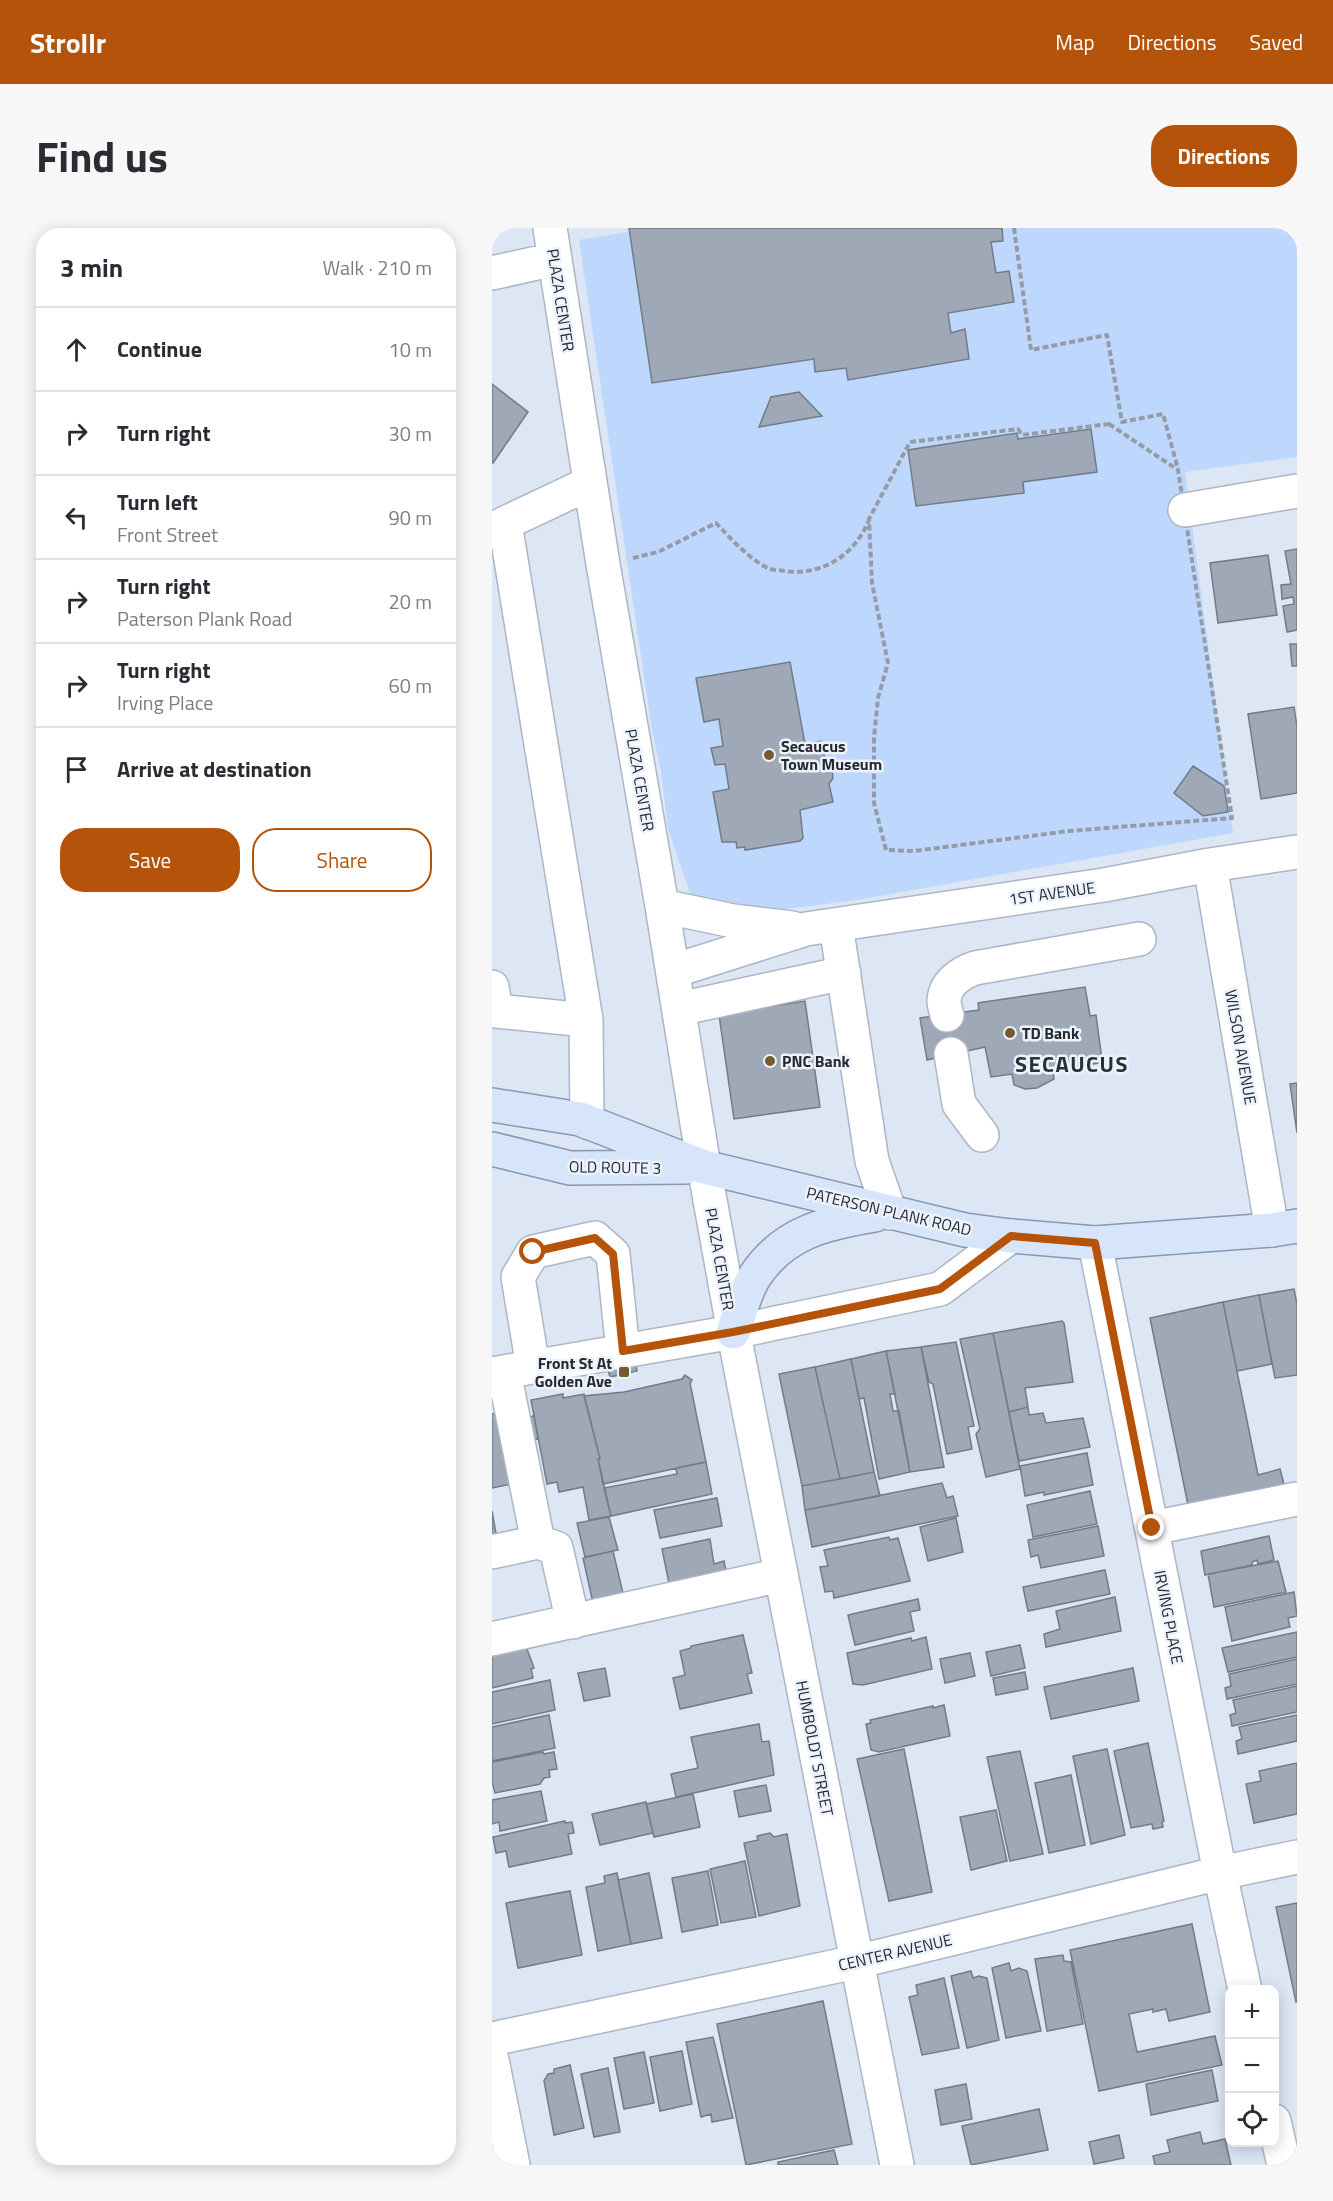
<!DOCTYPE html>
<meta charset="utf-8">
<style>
body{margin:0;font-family:"Titillium Web",sans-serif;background:#f7f7f7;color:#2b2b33}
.controls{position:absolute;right:18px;bottom:18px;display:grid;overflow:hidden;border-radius:12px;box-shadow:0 3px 15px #0003}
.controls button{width:54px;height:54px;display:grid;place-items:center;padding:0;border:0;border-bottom:2px solid #e1e1e2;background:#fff;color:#2b2b33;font:30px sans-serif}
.stop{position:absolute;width:18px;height:18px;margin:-14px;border:4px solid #b45309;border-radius:50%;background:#fff}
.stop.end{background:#b45309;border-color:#fff;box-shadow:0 2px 6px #0008}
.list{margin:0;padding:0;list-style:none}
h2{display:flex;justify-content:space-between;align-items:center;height:78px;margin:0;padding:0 24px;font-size:26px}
h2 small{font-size:20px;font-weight:400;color:#7c7c81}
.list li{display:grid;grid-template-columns:39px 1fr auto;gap:18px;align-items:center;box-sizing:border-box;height:84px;padding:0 24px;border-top:2px solid #e1e1e2}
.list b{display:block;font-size:22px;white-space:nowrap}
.list p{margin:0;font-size:20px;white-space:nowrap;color:#7c7c81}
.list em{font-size:20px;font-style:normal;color:#7c7c81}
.actions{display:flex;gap:12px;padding:18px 24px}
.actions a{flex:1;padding:14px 0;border:2px solid #b45309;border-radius:24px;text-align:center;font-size:21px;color:#b45309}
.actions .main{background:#b45309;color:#fff}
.icon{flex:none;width:33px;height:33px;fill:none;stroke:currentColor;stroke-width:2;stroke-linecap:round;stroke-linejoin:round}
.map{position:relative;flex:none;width:805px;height:1937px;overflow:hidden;border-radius:24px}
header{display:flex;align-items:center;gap:36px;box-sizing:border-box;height:84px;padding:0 30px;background:#b45309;color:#fff}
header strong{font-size:28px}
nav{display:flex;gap:33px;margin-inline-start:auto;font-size:21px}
.intro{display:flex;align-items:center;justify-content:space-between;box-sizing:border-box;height:144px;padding:0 36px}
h1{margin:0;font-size:42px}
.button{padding:15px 27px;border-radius:24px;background:#b45309;color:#fff;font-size:21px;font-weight:700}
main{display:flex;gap:36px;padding:0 36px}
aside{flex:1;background:#fff;border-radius:24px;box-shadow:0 3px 15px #0003}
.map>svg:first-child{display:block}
.green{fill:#bed8fd}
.building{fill:#9ea8b6;stroke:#727b88;stroke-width:1.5}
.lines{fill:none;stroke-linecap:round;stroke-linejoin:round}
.minor-casing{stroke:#acb6c4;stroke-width:36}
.major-casing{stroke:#8898b0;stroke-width:36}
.path{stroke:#959ca8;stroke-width:4;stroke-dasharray:6 3;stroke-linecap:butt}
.minor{stroke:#fff;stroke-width:33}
.major{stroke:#d7e5fa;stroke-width:33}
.route{stroke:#b45309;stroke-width:8}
.poi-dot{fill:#775b2e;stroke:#edf3fc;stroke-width:2}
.labels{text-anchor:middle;stroke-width:5;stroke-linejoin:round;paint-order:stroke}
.street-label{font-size:16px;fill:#26292f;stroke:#edf3fc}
.poi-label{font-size:16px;font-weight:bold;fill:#26292f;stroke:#edf3fc;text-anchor:start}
.district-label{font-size:22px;font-weight:bold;letter-spacing:1.5px;fill:#28303b;stroke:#edf3fc}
</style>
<header>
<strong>Strollr</strong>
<nav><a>Map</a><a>Directions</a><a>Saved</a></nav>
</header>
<div class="intro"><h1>Find us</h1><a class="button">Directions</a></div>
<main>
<aside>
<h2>3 min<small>Walk · 210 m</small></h2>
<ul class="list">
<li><svg class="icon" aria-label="ahead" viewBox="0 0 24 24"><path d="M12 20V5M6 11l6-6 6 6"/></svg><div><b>Continue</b></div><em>10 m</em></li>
<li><svg class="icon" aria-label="right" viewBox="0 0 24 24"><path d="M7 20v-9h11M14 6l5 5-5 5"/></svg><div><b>Turn right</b></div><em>30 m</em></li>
<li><svg class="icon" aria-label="left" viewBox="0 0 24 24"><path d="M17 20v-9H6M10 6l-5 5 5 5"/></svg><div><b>Turn left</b><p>Front Street</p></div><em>90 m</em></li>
<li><svg class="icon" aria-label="right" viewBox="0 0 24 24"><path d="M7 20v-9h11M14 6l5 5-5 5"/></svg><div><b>Turn right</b><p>Paterson Plank Road</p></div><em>20 m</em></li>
<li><svg class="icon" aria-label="right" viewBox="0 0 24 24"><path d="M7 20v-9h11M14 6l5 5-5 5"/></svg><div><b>Turn right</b><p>Irving Place</p></div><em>60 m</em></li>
<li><svg class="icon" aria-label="arrive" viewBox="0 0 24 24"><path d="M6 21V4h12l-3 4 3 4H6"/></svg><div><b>Arrive at destination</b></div></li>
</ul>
<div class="actions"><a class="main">Save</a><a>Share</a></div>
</aside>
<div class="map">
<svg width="805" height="1937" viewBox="0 0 805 1937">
<rect width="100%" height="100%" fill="#dce6f5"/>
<path class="green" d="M159,0H805V229L693,244L741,605L365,672L261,685L199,668L176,601L169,543L160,502L87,12Z"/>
<path class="building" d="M137,0H510L511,13L499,14L504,45L517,43L522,74L456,85L459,105L473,101L477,131L356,152L354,140L323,144L322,131L160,155Z
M0,156L36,184L1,235L0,234Z
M307,164L330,188L267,199L279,169Z
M599,201L605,244L531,254L532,265L424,278L416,222L525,205L526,211Z
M805,321V402L795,404L791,378L802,376L801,369L790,371L789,357L799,356L793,323Z
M776,327L785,387L726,395L718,335Z
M798,416H805V438H800Z
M298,434L313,516L329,513L334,535L340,540L341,550L337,556L341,574L308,582L311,610L308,613L253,622V619L245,620L244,614H230L221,564L237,561L233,536L223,537L219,520L231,518L227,491L212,494L204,450Z
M802,479L805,498V565L769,571L756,486Z
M701,538L732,558L736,584L711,588L682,565Z
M593,759L598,788L604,787L610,832L607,833V835L561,842L562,851L545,860L533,861L522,857L520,846L499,849L493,819L435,832L428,790L487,782L486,775Z
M313,773L328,879L242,891L227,787Z
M805,855V905L798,856Z
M802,1061L805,1076V1147L783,1150L767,1067Z
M767,1067L780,1136L745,1143L731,1074Z
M731,1074L766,1247L788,1241L792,1256L696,1277L658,1090Z
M570,1093L572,1095L581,1154L533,1160L536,1179L517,1184L501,1105Z
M501,1105L528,1241L494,1249L484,1206L488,1201L468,1111Z
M464,1114L482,1198L476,1199L480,1221L455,1226L441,1156L437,1154L429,1119Z
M429,1119L452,1239L418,1244L394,1123Z
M394,1123L403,1166H398L401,1183H407L418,1244L387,1251L372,1170L367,1171L359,1131Z
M359,1131L382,1244L348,1251L323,1139Z
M144,1136L145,1143L118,1149L116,1142Z
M323,1139L348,1251L310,1258L287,1146Z
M193,1147L200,1152L198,1155L214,1234L111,1256L106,1231H108L92,1168L132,1164L190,1151Z
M71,1166V1170L92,1166L108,1231H106L119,1288L97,1292L91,1259L67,1264L65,1254L55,1256L39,1172Z
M536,1179L537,1187L551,1185L554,1195L591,1190L598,1219L527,1233L517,1184Z
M5,1185L9,1211L42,1187L46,1210L14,1231L19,1256L0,1260V1186Z
M595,1225L601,1257L552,1267V1264L533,1268L528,1238Z
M214,1234L220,1266L119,1288L112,1260L185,1246L184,1240Z
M382,1244L388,1268L313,1282L310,1258Z
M450,1255L455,1270L461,1268L466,1288L320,1319L313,1282Z
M598,1263L605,1296L541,1309L535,1277Z
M225,1270L230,1298L168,1310L162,1282Z
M0,1283L5,1311L0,1312Z
M117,1289L126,1322L93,1329L85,1295Z
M464,1290L471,1324L436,1333L428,1299Z
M606,1298L612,1328L549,1340L546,1327L539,1329L536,1312Z
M777,1308L782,1332L766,1336L765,1332L760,1334V1337L713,1347L709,1323Z
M397,1309L398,1312L406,1310L418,1353L342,1370L341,1363L333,1364L328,1339L336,1338L332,1322Z
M218,1311L222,1336L232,1333L235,1348L178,1360L170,1321Z
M121,1323L134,1378L103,1384L91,1330Z
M786,1333L794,1364L722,1379L716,1346Z
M613,1342L618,1366L536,1383L531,1359Z
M802,1364L805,1388L796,1390L798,1399L740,1413L733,1379Z
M623,1369L629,1403L554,1419L552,1406L568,1401L564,1383Z
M426,1371L428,1382L418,1384L422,1403L363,1417L356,1387Z
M805,1404V1429L736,1444L730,1420Z
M251,1407L260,1445L255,1446L260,1465L188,1481L181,1450L193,1447L188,1423L199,1420V1418Z
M434,1409L440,1441L371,1457L361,1456L355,1425L419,1410L420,1413Z
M528,1417L533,1440L499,1448L494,1424Z
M35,1421L42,1440L39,1441L41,1450L0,1460V1426Z
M478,1425L483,1448L453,1455L448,1431Z
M805,1431V1456L735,1471L733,1460L739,1458L737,1446Z
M113,1440L118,1468L92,1473L86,1445Z
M641,1440L647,1473L559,1491L552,1459Z
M533,1444L536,1461L504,1467L501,1450Z
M58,1452L63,1482L0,1496V1464Z
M805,1458V1484L740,1498L738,1487L744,1485L741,1472Z
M452,1477L458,1508L387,1524L379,1522L374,1496L379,1495L378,1492L441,1478V1480Z
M57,1487L63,1520L0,1533V1499Z
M805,1487V1513L746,1526L744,1513L750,1511L747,1499Z
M267,1496L270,1514L277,1513L282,1547L184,1569L179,1546L206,1540L199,1509Z
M656,1515L672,1593L670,1594L671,1599L661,1601L660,1596L639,1600L622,1523Z
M412,1521L440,1664L397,1673L365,1531Z
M615,1521L633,1607L599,1616L581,1528Z
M528,1523L551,1626L518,1633L495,1529Z
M51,1524L52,1526L62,1524L65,1541L57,1542L58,1549L52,1550L48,1556L3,1565L0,1554V1534Z
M805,1535V1586L762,1595L754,1556L769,1553L767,1543Z
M579,1547L593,1617L557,1625L543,1555Z
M274,1557L279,1583L247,1589L242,1563Z
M49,1563L55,1593L8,1603L7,1594L0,1596V1572Z
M201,1566L208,1599L162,1609L154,1576Z
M154,1574L161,1605L108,1617L100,1586Z
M504,1582L515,1633L479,1642L468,1589Z
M73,1593V1595L80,1594L82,1605L76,1606L80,1626L17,1639L14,1623L4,1625L1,1609Z
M278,1605L282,1609L295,1606L308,1678L267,1688L252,1615L266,1612L265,1608Z
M253,1633L264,1689L229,1695L218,1641Z
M216,1643L226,1697L190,1704L180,1650Z
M125,1645L139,1716L106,1723L94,1659L113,1655L112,1648Z
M157,1645L170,1710L139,1716L126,1652Z
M78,1663L90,1727L26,1740L14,1675Z
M805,1675V1774H804L784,1679Z
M700,1696L718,1784L677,1793L674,1781L661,1784V1781L637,1786L645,1824L723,1808L730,1837L607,1863L578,1722Z
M571,1727L572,1733L579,1734L591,1796L555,1803L543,1731Z
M517,1735L519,1743L527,1740L535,1743L549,1803L514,1810L500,1740Z
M479,1743L481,1750L487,1748L495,1750L507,1812L475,1820L459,1748Z
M452,1750L467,1820L430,1827L417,1769L426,1767L424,1757Z
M331,1773L360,1916L254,1937L225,1796Z
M221,1809L241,1890L220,1894L219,1886L209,1889L194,1814Z
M190,1823L200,1876L168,1883L158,1829Z
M152,1824L162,1875L132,1881L122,1830Z
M78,1837L92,1900L62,1907L52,1853L56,1846L62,1845V1841Z
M116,1840L128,1904L102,1909L89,1846Z
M720,1842L726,1873L659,1887L654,1856Z
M474,1856L480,1891L449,1897L443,1862Z
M547,1881L556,1922L479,1937L470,1898Z
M708,1904L711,1916L733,1911L739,1937H663L661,1928L678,1924L675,1912Z
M627,1907L632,1930L602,1936L597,1914Z
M342,1922L346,1937H286V1934Z"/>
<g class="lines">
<g class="minor-casing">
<path id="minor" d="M58,0L111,336L170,678L212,939L247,1132L405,1937
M0,45L63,31
M693,282L805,263
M13,295L94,792L95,894
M0,304L7,298L98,255
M718,637L780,1002
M170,678L241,693L300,700
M344,697L380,933L398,985
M181,743L314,701L612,657L718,637L805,624
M0,759L4,783L94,792
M187,781L352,745
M455,787C454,783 452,777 452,773C453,755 469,745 483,740L647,711
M459,826L467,876L490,907
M603,1015L728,1645L753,1762
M41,1139L26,1049L41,1024L103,1010L121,1026L131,1123
M12,1144L46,1314
M0,1146L241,1104L448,1061L519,1008
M660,1300L805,1271
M0,1324L46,1314L64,1320L81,1394
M0,1411L289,1347
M0,1811L364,1734L728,1645L805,1629
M0,1832L21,1937
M782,1893L792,1937"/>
</g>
<g class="major-casing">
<path id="major" d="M0,877L88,891L212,939L473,1002L519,1008L603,1015L780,1002L805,998
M0,921L78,940L194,939
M241,1104C248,1086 253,1063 263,1048C292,1004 334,995 383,987"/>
</g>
<path class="path" d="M522,0L539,122L615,107L630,194L671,186L686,241
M617,196L686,242L740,590L577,603L422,623L394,622L382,575V510L386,470L396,435L380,355L377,291L418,214L526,201L530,207Z
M141,330L166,324L224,295C237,309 260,334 278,341C282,342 287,342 292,343C330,348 362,328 377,292"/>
<use href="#minor" class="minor"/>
<use href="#major" class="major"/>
</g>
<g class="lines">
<path class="route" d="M41,1024L103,1010L121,1026L131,1123L241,1104L448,1061L519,1008L603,1015L660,1300"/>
</g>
<g class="poi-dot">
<circle cx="277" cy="527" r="6"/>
<circle cx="518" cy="805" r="6"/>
<circle cx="278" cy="833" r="6"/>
<rect x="126" y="1138" width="12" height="12" rx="3"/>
</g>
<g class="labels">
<g class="street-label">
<text transform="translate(69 72) rotate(81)" y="6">PLAZA CENTER</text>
<text transform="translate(148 552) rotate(80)" y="6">PLAZA CENTER</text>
<text transform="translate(560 665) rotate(-8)" y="6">1ST AVENUE</text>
<text transform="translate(749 819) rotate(80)" y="6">WILSON AVENUE</text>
<text transform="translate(123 939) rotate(1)" y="6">OLD ROUTE 3</text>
<text transform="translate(397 983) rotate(13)" y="6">PATERSON PLANK ROAD</text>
<text transform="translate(228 1031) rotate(80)" y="6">PLAZA CENTER</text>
<text transform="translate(677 1389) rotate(79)" y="6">IRVING PLACE</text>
<text transform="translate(323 1520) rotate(79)" y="6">HUMBOLDT STREET</text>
<text transform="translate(403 1724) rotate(-13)" y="6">CENTER AVENUE</text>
</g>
<g class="poi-label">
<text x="289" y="524">Secaucus<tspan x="289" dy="18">Town Museum</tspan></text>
<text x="530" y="811">TD Bank</text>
<text x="290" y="839">PNC Bank</text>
<text x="120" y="1141" text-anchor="end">Front St At<tspan x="120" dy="18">Golden Ave</tspan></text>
</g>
<g class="district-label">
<text x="580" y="844">SECAUCUS</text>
</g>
</g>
</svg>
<div class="controls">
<button>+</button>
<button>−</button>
<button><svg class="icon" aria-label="locate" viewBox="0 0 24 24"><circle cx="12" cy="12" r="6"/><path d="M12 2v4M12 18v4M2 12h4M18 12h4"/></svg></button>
</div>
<div class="stop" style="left:41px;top:1024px"></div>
<div class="stop end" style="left:660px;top:1300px"></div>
</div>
</main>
